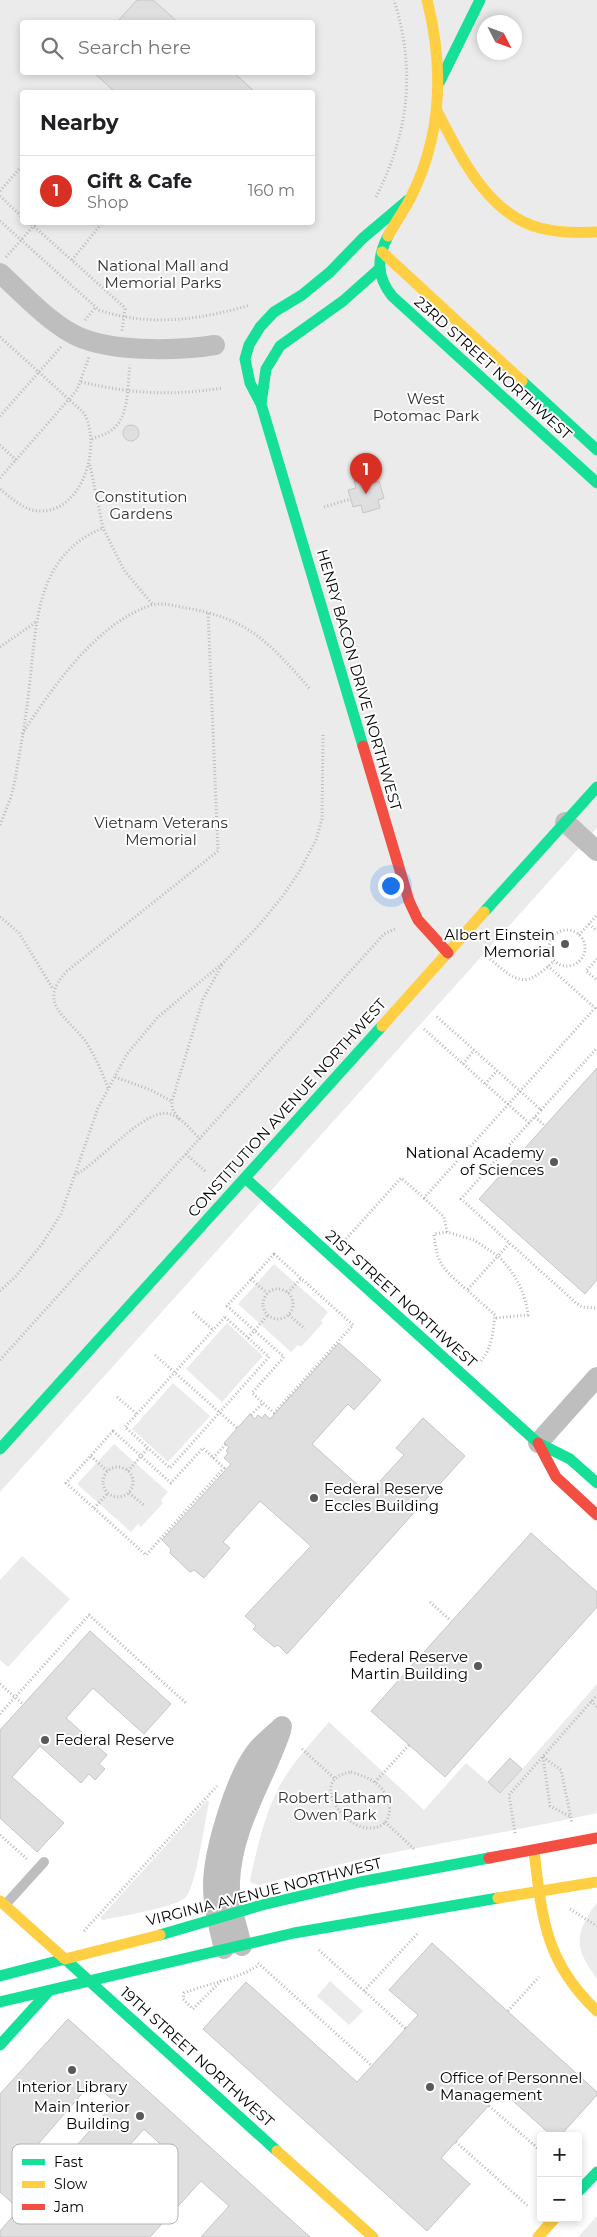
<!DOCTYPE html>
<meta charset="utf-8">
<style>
body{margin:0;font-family:Montserrat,sans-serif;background:#f2f2f2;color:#202124}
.controls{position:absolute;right:15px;bottom:15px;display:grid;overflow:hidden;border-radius:5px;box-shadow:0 2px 8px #0003}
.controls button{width:45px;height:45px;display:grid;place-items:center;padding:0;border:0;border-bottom:1px solid #e0e0e0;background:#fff;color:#202124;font:25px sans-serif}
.compass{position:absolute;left:477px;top:15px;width:45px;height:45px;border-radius:50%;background:#fff;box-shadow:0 2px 8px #0003;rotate:132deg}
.you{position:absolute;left:390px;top:885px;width:18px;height:18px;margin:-12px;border:4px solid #fff;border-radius:50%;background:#1a73e8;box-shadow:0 0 0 8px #1a73e833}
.badge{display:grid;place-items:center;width:32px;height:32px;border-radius:50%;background:#d93025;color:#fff;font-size:16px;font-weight:700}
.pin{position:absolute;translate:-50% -41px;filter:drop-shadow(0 1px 2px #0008)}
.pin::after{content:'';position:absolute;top:26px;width:18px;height:15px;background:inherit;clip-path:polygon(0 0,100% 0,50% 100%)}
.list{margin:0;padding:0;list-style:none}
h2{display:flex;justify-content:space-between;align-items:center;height:65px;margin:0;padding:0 20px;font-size:21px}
h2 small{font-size:16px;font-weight:400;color:#757577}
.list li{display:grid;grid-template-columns:32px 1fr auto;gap:15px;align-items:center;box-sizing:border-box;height:70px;padding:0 20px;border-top:1px solid #e0e0e0}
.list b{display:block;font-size:19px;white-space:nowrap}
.list p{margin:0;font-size:16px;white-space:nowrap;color:#757577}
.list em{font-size:16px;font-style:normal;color:#757577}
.icon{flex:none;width:28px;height:28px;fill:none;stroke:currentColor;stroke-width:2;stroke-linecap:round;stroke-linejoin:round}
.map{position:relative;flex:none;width:597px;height:2237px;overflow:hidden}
.search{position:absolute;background:#fff;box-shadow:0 2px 8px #0003;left:20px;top:20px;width:295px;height:55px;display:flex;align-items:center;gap:12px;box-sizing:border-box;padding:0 18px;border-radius:5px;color:#757577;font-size:19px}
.panel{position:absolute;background:#fff;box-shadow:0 2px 8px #0003;left:20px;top:90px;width:295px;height:135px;border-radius:5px}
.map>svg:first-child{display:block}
.green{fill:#ebebeb;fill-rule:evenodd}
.building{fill:#dfdfdf;stroke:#c6c6c6;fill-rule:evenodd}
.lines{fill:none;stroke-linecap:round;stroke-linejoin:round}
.path{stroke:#b9b9b9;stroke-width:3;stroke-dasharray:1 2.5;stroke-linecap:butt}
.lane{stroke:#bebebe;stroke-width:10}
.street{stroke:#bebebe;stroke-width:20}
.fast{stroke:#16e098;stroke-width:11}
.slow{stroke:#ffcf43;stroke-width:11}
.jam{stroke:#f24e42;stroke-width:11}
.poi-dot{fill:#595959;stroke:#fff;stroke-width:2}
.labels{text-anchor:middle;stroke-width:4;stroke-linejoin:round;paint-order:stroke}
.park-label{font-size:15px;fill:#323232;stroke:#fff}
.street-label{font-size:15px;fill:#000;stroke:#fff}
.poi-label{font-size:15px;fill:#000;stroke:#fff;text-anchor:end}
.key{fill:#fff;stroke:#b2b2b2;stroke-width:1}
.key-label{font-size:14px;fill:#000}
</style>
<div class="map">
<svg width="597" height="2237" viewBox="0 0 597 2237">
<rect width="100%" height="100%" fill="#fff"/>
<path class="green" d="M0,0H597V828L0,1492ZM22,22H312V72H22ZM484,22H514V52H484ZM22,92H312V222H22Z
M274,1264L328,1312L321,1321L323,1323L301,1347L298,1345L291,1352L238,1304Z
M227,1323L263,1356L222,1402L186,1369Z
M173,1383L210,1416L168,1462L132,1429Z
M114,1444L168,1492L161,1500L163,1503L141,1527L138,1524L131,1532L77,1484Z
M22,1556L70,1599L8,1667L0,1660V1580Z
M597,1684V1813C530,1828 463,1839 396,1852C350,1861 304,1873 259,1885L251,1883L250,1880C257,1849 264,1816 279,1787C292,1763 311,1743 329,1722L424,1810L466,1763L501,1793Z
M207,1800L209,1802C205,1820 196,1889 185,1898C172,1908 121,1916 103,1920L100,1918Z
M597,1903V1979C581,1956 572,1942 588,1916C590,1912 593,1907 597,1903Z
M330,1981L363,2011L349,2025L317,1996Z
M597,2216V2237H578Z"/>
<path class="building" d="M137,0H153L178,22H117Z
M93,72H233L255,92H115Z
M123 433a8 8 0 1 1 16 0a8 8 0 1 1-16 0Z
M371,477L373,483L379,481L384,498L378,500L380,508L363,513L361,505L353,507L348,490L356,488L354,481Z
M597,1068V1280L585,1294L479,1199Z
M339,1343L381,1380L354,1410L348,1404L312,1444L368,1494L404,1455L396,1448L423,1418L465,1456L287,1654L278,1645L274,1647L253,1629L256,1626L245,1616L311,1546L260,1501L223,1542L230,1548L204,1578L194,1570L190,1572L170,1553L171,1549L162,1540L231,1464L224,1458L228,1453L226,1451L229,1447L224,1443L250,1414L255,1419L258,1415L262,1418L265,1414L270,1419Z
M531,1533L597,1592V1607L445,1777L371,1711Z
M90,1631L171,1704L144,1734L93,1688L66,1718L107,1755L99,1764L105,1769L95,1780L89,1774L81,1783L40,1746L12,1777L64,1823L37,1852L0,1818V1730Z
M510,1758L522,1769L500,1793L488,1782Z
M432,1943L597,2092V2095L560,2136H552L502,2091L441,2158L470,2184L427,2231L203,2029L246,1982L357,2082L418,2015L389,1990Z
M68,2019L240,2174L310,2237H201L229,2206L201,2181L150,2237H0V2231L19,2209L0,2192V2094ZM92,2082L115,2102L55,2170L33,2150ZM144,2129L172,2155L112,2222L84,2196Z"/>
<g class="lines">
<path class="path" d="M0,191L22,166
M0,196L22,217
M376,197C409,132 416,71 394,0
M0,221L99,310C148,327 201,320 250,305
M29,222L123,306L125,309L122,331
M6,257L37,222
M72,260L103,222
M85,320L96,307
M0,337L84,413C102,446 83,512 40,511C25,511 11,498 0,489
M81,382C134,394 169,396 223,388
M0,416L61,347
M92,439C99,436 108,434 113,429C130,415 127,385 130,365
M0,445L16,460
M90,465L103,528L124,570L153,605
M0,478L77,390L89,357
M324,507L351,499
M0,647L36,622
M22,734C53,687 96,623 152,605C162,602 176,606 186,608C248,618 271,644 310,689
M0,825L11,797L15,780C20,750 26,720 29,689C37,625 34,556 103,528
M0,917L19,933L53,989
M589,924L597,931
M549 948a18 18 0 1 1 36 0a18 18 0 1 1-36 0Z
M579,935L597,915
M490,959C518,983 525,989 554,961
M597,959L586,971L597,980
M424,1029L529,1123L541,1110L436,1016
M463,1064L474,1050
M115,1077L151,1090L171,1101
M485,1084L497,1071
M108,1088C102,1072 95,1056 86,1042C67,1016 36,1004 67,971L218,851L208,611
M541,1110L597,1048
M535,1117L545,1126
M179,1119L172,1108V1101L203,999L222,965
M529,1123L461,1199L576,1303L582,1307L597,1308
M186,1154L206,1172
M75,1175C98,1164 146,1106 170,1114C182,1118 192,1131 200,1139
M424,1198L444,1217L447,1232L474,1240L498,1256L510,1243
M447,1232L434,1234C437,1267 444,1269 467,1290
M346,1239L401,1178L424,1198L595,1008L548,966
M274,1254L353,1325L274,1413L252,1393L284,1357L227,1306Z
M251,1279L267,1293
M263 1304a15 15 0 1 1 30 0a15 15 0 1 1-30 0Z
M0,1291L16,1276L42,1244L61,1214L98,1108L127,1054L158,1017L224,962L260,924L282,897L299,872L316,840L322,819L323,734
M288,1293L301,1278
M193,1312L213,1330
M289,1315L305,1329
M225,1317L269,1357L170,1468L125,1427Z
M248,1338L267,1316
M155,1355L237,1428
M0,1360L384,934L397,928
M481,1361C492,1348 493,1332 495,1315L467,1290L498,1256C515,1273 525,1291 528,1315L495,1318
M117,1397L137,1414
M251,1415L263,1403
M113,1431L171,1483L203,1448L224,1468L146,1555L66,1483Z
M91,1456L107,1471
M213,1458L226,1444
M103 1482a15 15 0 1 1 30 0a15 15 0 1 1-30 0Z
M128,1471L148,1448
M129,1493L145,1506
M94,1508L107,1494
M430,1602L451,1621
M0,1684L23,1704
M591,1701L597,1707
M0,1714L89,1615L187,1704
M302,1749L334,1778
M543,1757L561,1770L572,1823
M543,1757L550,1806L571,1817
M351,1772C361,1775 370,1778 378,1785C393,1797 396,1827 371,1828C344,1830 307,1779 351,1772Z
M375,1782L409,1745
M385,1822L414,1849
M515,1833L509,1795L597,1695
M0,1835L28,1860
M570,1909L597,1926
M84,1931L217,1786
M319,1950L406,2029
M258,1963L372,2066
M221,1981L193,2009L183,1999L184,1993C209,1983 236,1980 259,1965
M364,1991L418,1933
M508,2011L539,1977
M489,2106L541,2151
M456,2142L528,2206"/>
<path class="lane" d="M6,1904L44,1862"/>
<path class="street" d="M0,273C23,294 45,318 71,333C105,353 177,351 215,345
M565,822L597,851
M538,1443L597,1377
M242,1946C237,1925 229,1903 230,1882C232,1827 264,1781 281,1731
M224,1949C219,1928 213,1907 213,1885C213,1852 236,1775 257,1750C264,1741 274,1734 282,1726"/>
<path class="fast" d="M440,81L480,0
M388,236C377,257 376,276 392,296L597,483
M522,381L597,450
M261,404L266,369L280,346L343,301L379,269
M363,746L261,404L250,383L245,359L249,345L260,327L274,312L302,295L330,272L363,238L408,200
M484,912L597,787
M245,1178L538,1443L570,1459L597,1483
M0,1449L382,1026
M160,1935L262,1905L360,1882L489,1858
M0,1976L65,1959L277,2151
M0,2002L294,1933L498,1898
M0,2045L49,1991
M578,2192L597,2172"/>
<path class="slow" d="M437,111C460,155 487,214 540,228C559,233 577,233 597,232
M388,236C395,223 403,212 410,199C442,136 444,67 427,0
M382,252L522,381
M382,1026L484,912
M534,1851C542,1918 545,1962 597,2011
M498,1898L597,1882
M0,1901L65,1959L160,1935
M277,2151L373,2237
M538,2237L555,2218"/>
<path class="jam" d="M363,746L409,901L418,920L448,953
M538,1443L556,1477L597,1515
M489,1858L597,1838"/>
</g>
<g class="poi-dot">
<circle cx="565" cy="944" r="5"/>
<circle cx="554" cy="1162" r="5"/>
<circle cx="314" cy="1498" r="5"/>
<circle cx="478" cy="1666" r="5"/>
<circle cx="45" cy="1740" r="5"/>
<circle cx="72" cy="2070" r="5"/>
<circle cx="430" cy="2087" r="5"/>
<circle cx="140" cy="2116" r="5"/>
</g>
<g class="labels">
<g class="park-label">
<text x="163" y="271">National Mall and<tspan x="163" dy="17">Memorial Parks</tspan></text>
<text x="426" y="404">West<tspan x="426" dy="17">Potomac Park</tspan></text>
<text x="141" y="502">Constitution<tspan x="141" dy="17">Gardens</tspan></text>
<text x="161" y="828">Vietnam Veterans<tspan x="161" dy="17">Memorial</tspan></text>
<text x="335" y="1803">Robert Latham<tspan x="335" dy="17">Owen Park</tspan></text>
</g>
<g class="street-label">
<text transform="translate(493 368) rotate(42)" y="5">23RD STREET NORTHWEST</text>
<text transform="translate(359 680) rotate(74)" y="5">HENRY BACON DRIVE NORTHWEST</text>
<text transform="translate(287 1108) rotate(-48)" y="5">CONSTITUTION AVENUE NORTHWEST</text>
<text transform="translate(401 1299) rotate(42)" y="5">21ST STREET NORTHWEST</text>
<text transform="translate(264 1892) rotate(-14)" y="5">VIRGINIA AVENUE NORTHWEST</text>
<text transform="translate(197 2057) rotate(42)" y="5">19TH STREET NORTHWEST</text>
</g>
<g class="poi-label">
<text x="555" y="940">Albert Einstein<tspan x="555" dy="17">Memorial</tspan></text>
<text x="544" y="1158">National Academy<tspan x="544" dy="17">of Sciences</tspan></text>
<text x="324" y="1494" text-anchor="start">Federal Reserve<tspan x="324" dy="17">Eccles Building</tspan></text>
<text x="468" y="1662">Federal Reserve<tspan x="468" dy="17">Martin Building</tspan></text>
<text x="55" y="1745" text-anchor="start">Federal Reserve</text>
<text x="440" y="2083" text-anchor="start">Office of Personnel<tspan x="440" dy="17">Management</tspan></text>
<text x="72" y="2092" text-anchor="middle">Interior Library</text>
<text x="130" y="2112">Main Interior<tspan x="130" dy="17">Building</tspan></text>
</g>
</g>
<rect x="12" y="2144" width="166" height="80" rx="8" class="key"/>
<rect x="22" y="2159" width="23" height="6" fill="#16e098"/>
<rect x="22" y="2181" width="23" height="7" fill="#ffcf43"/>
<rect x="22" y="2204" width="23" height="6" fill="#f24e42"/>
<g class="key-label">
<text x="54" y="2167">Fast</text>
<text x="54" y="2189">Slow</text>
<text x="54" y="2212">Jam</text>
</g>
</svg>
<div class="controls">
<button>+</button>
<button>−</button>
</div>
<svg class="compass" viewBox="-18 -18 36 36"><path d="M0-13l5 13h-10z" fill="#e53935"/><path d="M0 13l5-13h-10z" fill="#757577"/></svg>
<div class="you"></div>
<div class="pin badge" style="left:366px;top:494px">1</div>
<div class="search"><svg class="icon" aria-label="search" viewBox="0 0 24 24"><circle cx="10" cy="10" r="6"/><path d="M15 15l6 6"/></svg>Search here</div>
<section class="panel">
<h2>Nearby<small></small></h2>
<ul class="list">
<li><span class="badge">1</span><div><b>Gift &amp; Cafe</b><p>Shop</p></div><em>160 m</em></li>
</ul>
</section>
</div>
